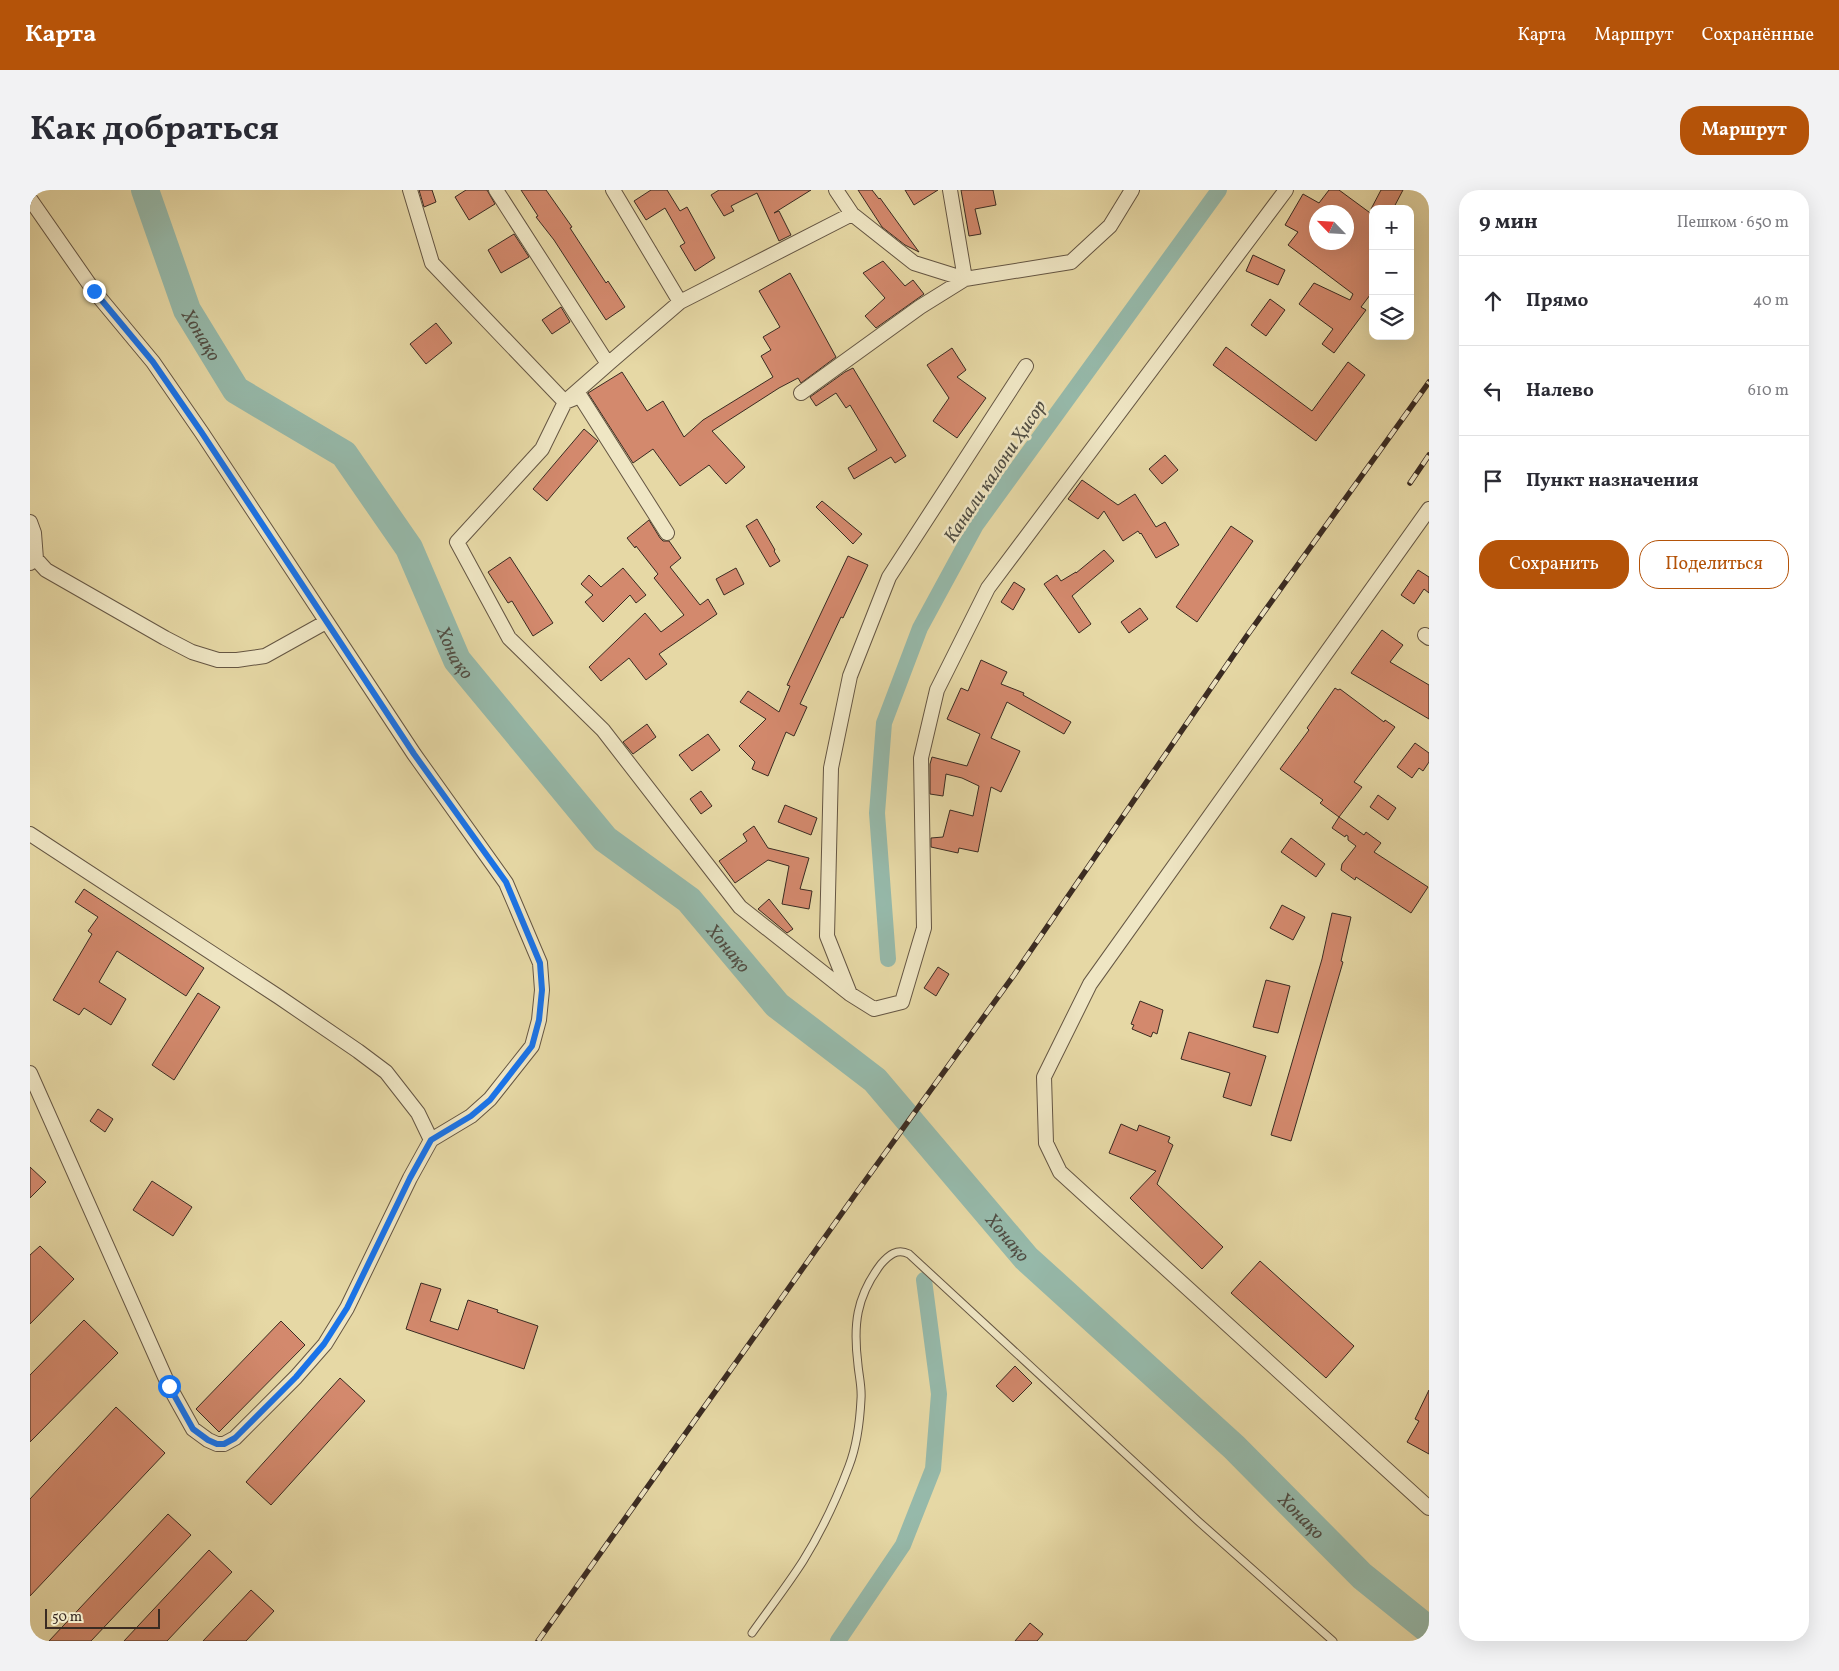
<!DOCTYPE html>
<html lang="ru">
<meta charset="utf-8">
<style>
body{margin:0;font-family:Vollkorn,serif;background:#f2f2f3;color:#2b2b33}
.controls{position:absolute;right:15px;top:15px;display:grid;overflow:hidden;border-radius:10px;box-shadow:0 5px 20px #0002}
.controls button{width:45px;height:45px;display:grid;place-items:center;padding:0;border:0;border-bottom:1px solid #e1e1e2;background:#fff;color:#2b2b33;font:25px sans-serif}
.compass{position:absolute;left:1279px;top:15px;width:45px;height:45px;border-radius:50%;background:#fff;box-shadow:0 5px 20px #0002;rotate:295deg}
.scale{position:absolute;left:15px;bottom:12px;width:115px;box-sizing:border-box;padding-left:5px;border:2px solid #3a2b22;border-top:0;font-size:14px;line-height:18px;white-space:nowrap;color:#3a2b22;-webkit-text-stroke:4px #efe6c4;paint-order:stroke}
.stop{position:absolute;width:15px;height:15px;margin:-11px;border:4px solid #1a73e8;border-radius:50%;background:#fff}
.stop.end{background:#1a73e8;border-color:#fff;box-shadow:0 1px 5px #0008}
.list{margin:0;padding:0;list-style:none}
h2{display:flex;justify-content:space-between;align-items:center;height:65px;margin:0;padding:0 20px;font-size:21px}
h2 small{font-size:16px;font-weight:400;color:#7c7c81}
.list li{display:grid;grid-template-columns:32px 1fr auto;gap:15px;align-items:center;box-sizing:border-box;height:90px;padding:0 20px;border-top:1px solid #e1e1e2}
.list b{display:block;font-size:19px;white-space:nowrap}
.list em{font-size:16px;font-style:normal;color:#7c7c81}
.actions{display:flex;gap:10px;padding:15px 20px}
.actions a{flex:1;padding:11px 0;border:1px solid #b45309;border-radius:20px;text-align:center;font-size:18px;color:#b45309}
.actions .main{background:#b45309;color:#fff}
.icon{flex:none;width:28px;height:28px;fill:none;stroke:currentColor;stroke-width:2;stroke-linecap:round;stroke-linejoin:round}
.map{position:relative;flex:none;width:1399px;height:1451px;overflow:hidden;border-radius:20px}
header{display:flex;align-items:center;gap:30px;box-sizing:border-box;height:70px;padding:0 25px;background:#b45309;color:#fff}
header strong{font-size:24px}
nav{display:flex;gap:28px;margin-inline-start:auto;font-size:18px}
.intro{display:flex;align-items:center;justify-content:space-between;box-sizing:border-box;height:120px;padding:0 30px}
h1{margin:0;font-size:35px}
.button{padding:12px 22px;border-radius:20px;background:#b45309;color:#fff;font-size:18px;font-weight:700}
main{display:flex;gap:30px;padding:0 30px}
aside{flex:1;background:#fff;border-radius:20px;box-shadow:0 5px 20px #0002}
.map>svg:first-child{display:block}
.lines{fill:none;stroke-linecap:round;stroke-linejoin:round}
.canal{stroke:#96b9aa;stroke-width:16}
.river{stroke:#96b9aa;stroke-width:28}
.building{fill:#d3896d;stroke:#3a2b22;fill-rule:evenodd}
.lane-casing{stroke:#655643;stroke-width:9}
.street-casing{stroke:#655643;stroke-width:16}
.lane{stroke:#efe6c4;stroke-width:7}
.street{stroke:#efe6c4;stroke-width:14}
.rail-casing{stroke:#3a2b22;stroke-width:5.5}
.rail{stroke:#efe6c4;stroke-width:4;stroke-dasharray:11;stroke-linecap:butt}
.route{stroke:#1a73e8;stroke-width:6}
.labels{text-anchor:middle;stroke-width:5;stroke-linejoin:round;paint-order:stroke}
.water-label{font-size:19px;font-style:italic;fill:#514e44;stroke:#efe6c4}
</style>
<header>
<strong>Карта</strong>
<nav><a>Карта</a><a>Маршрут</a><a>Сохранённые</a></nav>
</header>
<div class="intro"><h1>Как добраться</h1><a class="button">Маршрут</a></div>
<main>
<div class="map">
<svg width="1399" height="1451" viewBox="0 0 1399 1451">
<rect width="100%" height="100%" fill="#e6d8a5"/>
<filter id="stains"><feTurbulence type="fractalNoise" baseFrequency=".004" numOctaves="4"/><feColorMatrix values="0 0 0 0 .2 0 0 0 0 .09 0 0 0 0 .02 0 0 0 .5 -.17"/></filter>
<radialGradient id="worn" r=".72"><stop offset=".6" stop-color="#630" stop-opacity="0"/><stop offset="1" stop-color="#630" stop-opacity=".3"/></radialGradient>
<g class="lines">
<path class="canal" d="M858,769L847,623L854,533L890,438L946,335L1189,0
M808,1451L873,1355L903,1279L909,1204L894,1090"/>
<path class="river" id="s1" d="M115,0L157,120L206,200L314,264L379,358L427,470L575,649L659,710L747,815L845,890L996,1068L1204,1257L1332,1386L1399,1440"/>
</g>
<path class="building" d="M389,0H402L406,12L394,17Z
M436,0H457L465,14L439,30L425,7Z
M491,0H516L542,37L540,38L576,93L578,91L595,117L576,130L524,50L506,27L508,26Z
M621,0H637L650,21L657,17L685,68L665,81L650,56L655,53L635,18L616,30L604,11Z
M689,0H781L744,23L749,21L761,45L749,51L727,3L701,16L704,21L694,26L681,5Z
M828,0H842L849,9L850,8L889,62L875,55L852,37Z
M875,0H908L884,15Z
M931,0H963L966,15L945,19L951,44L939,46Z
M1299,0H1309L1343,25V101L1331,117L1336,120L1304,163L1292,154L1303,139L1269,114L1284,93L1320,110L1323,104L1258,55L1268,42L1255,35L1273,4L1289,13ZM1286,22H1316V52H1286Z
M1351,0H1373L1363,19H1341Z
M484,44L499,67L471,83L458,60Z
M1223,65L1255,80L1248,95L1216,81Z
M853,71L875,96L883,90L894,104L846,138L835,126L855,108L833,83Z
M760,83L806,167L771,193L768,188L749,198L682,241L715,277L696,294L679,275L650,296L623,259L603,273L558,203L592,182L617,221L633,211L654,247L673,230L743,187L731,166L741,160L733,147L750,137L729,101Z
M1240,109L1255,120L1236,146L1221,135Z
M531,117L540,132L522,144L512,130Z
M406,133L422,153L396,174L380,154Z
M1196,157L1282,221L1318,172L1335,185L1286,251L1183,175Z
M922,158L936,180L927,187L956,208L927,248L903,231L919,208L897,175Z
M823,178L876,266L865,273L861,267L824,289L818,278L847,260L820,215L816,218L806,203L786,216L780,207L815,182Z
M554,239L568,251L517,311L503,299Z
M1135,265L1148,280L1132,294L1119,279Z
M1052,290L1088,315L1105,304L1126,337L1135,332L1149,355L1126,368L1111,343L1110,344L1108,341L1093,351L1074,321L1068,329L1038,309Z
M792,311L832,344L823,354L786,317Z
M727,329L745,360L744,361L750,371L740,377L716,336Z
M619,330L630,348L633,351H639L651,368L640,377L670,415L678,409L687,424L629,464L637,474L616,490L599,468L571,491L559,477L615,423L631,442L654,425L624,388L628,384L606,356L605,358L597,348Z
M1201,336L1223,351L1167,432L1146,417Z
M1074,360L1084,371L1042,406L1061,434L1049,443L1014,394L1027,385L1031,391L1046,382V383Z
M818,366L838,375L813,428L811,427L770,514L777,517L764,546L756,542L738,586L722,579L725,572L709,556L736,529L710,512L718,501L749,522L760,496L757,495Z
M480,367L523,433L503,446L482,411L478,413L458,382Z
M593,378L616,405L606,413L600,405L573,432L555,412L563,405L551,394L559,385L571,397Z
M706,378L714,394L694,405L686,389Z
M1388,380L1399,387V403L1394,399L1384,414L1371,405Z
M984,392L995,399L983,420L971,412Z
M1110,418L1118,429L1099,443L1091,432Z
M1352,440L1373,455L1360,472L1399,495V529L1321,483Z
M951,470L977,482L971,494L994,503L993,505L1041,532L1034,544L977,512L961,548L990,561L971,602L961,597L948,662L929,658L928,663L901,657V648L913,647L920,620L943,626L949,596L932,588L916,584L913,606L900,604V574L902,567L937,576L950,544L917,529L931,498L938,501Z
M1305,498L1308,500L1310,499L1354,532L1355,530L1365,537L1324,592L1332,597L1309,627L1290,613L1293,610L1250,579L1279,540L1277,538Z
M617,534L626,547L603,564L593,552Z
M678,544L690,560L662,581L649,565Z
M1385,553L1399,563V572L1393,581L1389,578L1382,588L1367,577Z
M671,601L682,616L671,624L660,609Z
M1348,605L1366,618L1358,630L1340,617Z
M755,615L787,628L781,645L748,632Z
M1309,627L1334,645L1336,642L1351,653L1344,662L1398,697L1381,723L1326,687L1325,690L1311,680L1312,674L1326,656L1318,650V646L1316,645L1315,647L1302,638Z
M724,636L738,658L779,668L770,699L782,701L779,719L752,714L759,676L738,670L705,693L689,671L717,651L713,644Z
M1261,648L1295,674L1286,687L1251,662Z
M54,699L174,778L156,806L87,761L69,792L96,809L81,835L54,818L49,825L23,810L62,744L58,741L68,727L45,712Z
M739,709L763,739L757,743L728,719Z
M1252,715L1275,727L1263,750L1240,738Z
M1302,723L1321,727L1311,771L1313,772L1261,951L1241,945L1292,769Z
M908,777L919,784L906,806L894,798Z
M1236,790L1260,796L1248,843L1223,837Z
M168,803L190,817L144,890L122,875Z
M1110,811L1133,820L1127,844L1123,842L1121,847L1102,839L1104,835L1101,834Z
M1159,842L1236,866L1221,916L1193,907L1200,883L1151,869Z
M68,919L83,929L75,942L60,931Z
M1091,934L1107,941L1109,935L1140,947L1138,952L1143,955L1127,994L1193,1057L1172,1079L1100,1008L1126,981L1079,963Z
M0,977L16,992L0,1008Z
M122,991L162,1017L143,1046L103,1020Z
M10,1056L44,1089L0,1134V1065Z
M1230,1071L1324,1156L1296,1188L1201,1103Z
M391,1093L411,1099L400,1131L428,1140L438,1110L468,1120L467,1122L508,1136L494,1179L376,1139Z
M54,1130L88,1163L0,1252V1185Z
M251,1131L275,1155L189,1242L166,1219Z
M985,1176L1002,1193L983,1212L966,1196Z
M310,1188L335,1211L241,1315L216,1292Z
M1399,1200V1264L1377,1252L1389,1231L1385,1229Z
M86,1217L135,1263L0,1406V1309Z
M138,1324L161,1345L61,1451H19Z
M179,1360L202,1382L137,1451H94Z
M221,1400L244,1421L216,1451H173Z
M1000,1433L1013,1444L1007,1451H985Z"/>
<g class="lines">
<g class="lane-casing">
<path id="lane" d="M722,1443C739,1419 757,1396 773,1371C791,1342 807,1308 819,1276C827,1255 830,1230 831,1209C832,1198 829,1186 828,1175C823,1135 826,1107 851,1074C859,1065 867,1058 879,1064L1168,1331L1303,1451"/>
</g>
<g class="street-casing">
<path id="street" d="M380,0L402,73L535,212L512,259L427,352L479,448L573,540L710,717L820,804L844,819L872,812L894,738L891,568L907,500L958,398L1256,0
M466,0L578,174L650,112L822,24
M583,0L650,112
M806,0L822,24L884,73L935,89L1041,72L1080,36L1102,0
M0,9L64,101L123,172L172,243L384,564L476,693L510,773L512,800L509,830L502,856L460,909L441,926L401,950L380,988L317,1118L295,1154L266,1187L205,1248L194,1254H187L178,1250L163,1239L139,1196L0,883
M771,203L890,117L935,89L920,0
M537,210L578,174
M535,212L550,206L637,343
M1399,319L1060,794L1014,887L1016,953L1030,982L1399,1318
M0,332L4,343L6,369
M0,373L6,369L16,380L135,448L162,462L188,470H207L235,466L296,432
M1395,445L1399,448
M0,644L249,807L328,861L356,882L388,923L401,950
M820,804L797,746L801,578L820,486L859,387L996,176"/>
</g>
<use href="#lane" class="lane"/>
<use href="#street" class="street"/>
<g class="rail-casing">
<path id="rail" d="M1380,293L1399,265
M508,1451L827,1002L984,785L1216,447L1399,192"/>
</g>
<use href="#rail" class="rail"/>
</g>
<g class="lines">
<path class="route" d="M64,101L123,172L172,243L384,564L476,692L510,773L512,800L509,830L502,856L460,910L441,926L401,950L380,988L317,1118L294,1154L266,1187L205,1248L194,1254H187L178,1250L163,1239L139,1196"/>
</g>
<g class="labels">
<g class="water-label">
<text dy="7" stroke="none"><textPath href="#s1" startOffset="156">Хонақо</textPath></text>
<text transform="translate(964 281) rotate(-56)" y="7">Канали калони Ҳисор</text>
<text dy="7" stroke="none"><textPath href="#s1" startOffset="575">Хонақо</textPath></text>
<text dy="7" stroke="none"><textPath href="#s1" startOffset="981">Хонақо</textPath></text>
<text dy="7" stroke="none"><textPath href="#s1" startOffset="1385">Хонақо</textPath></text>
<text dy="7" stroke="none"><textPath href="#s1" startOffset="1790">Хонақо</textPath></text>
</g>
</g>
<rect width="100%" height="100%" filter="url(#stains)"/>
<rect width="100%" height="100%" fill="url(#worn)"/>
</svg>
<div class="controls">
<button>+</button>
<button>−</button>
<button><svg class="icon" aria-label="layers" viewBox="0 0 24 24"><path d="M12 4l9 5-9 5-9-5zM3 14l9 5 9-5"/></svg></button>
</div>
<svg class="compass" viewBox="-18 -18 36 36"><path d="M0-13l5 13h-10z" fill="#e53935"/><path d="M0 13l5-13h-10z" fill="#7c7c81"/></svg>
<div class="scale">50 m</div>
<div class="stop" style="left:139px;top:1196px"></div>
<div class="stop end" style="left:64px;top:101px"></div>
</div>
<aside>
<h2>9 мин<small>Пешком · 650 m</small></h2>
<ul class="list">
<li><svg class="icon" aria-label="ahead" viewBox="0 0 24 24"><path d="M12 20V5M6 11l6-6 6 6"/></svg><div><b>Прямо</b></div><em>40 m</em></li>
<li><svg class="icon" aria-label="left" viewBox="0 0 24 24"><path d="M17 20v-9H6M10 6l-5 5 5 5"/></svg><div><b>Налево</b></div><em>610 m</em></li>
<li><svg class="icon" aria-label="arrive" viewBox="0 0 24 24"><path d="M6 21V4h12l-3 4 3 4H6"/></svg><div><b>Пункт назначения</b></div></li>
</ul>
<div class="actions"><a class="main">Сохранить</a><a>Поделиться</a></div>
</aside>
</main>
